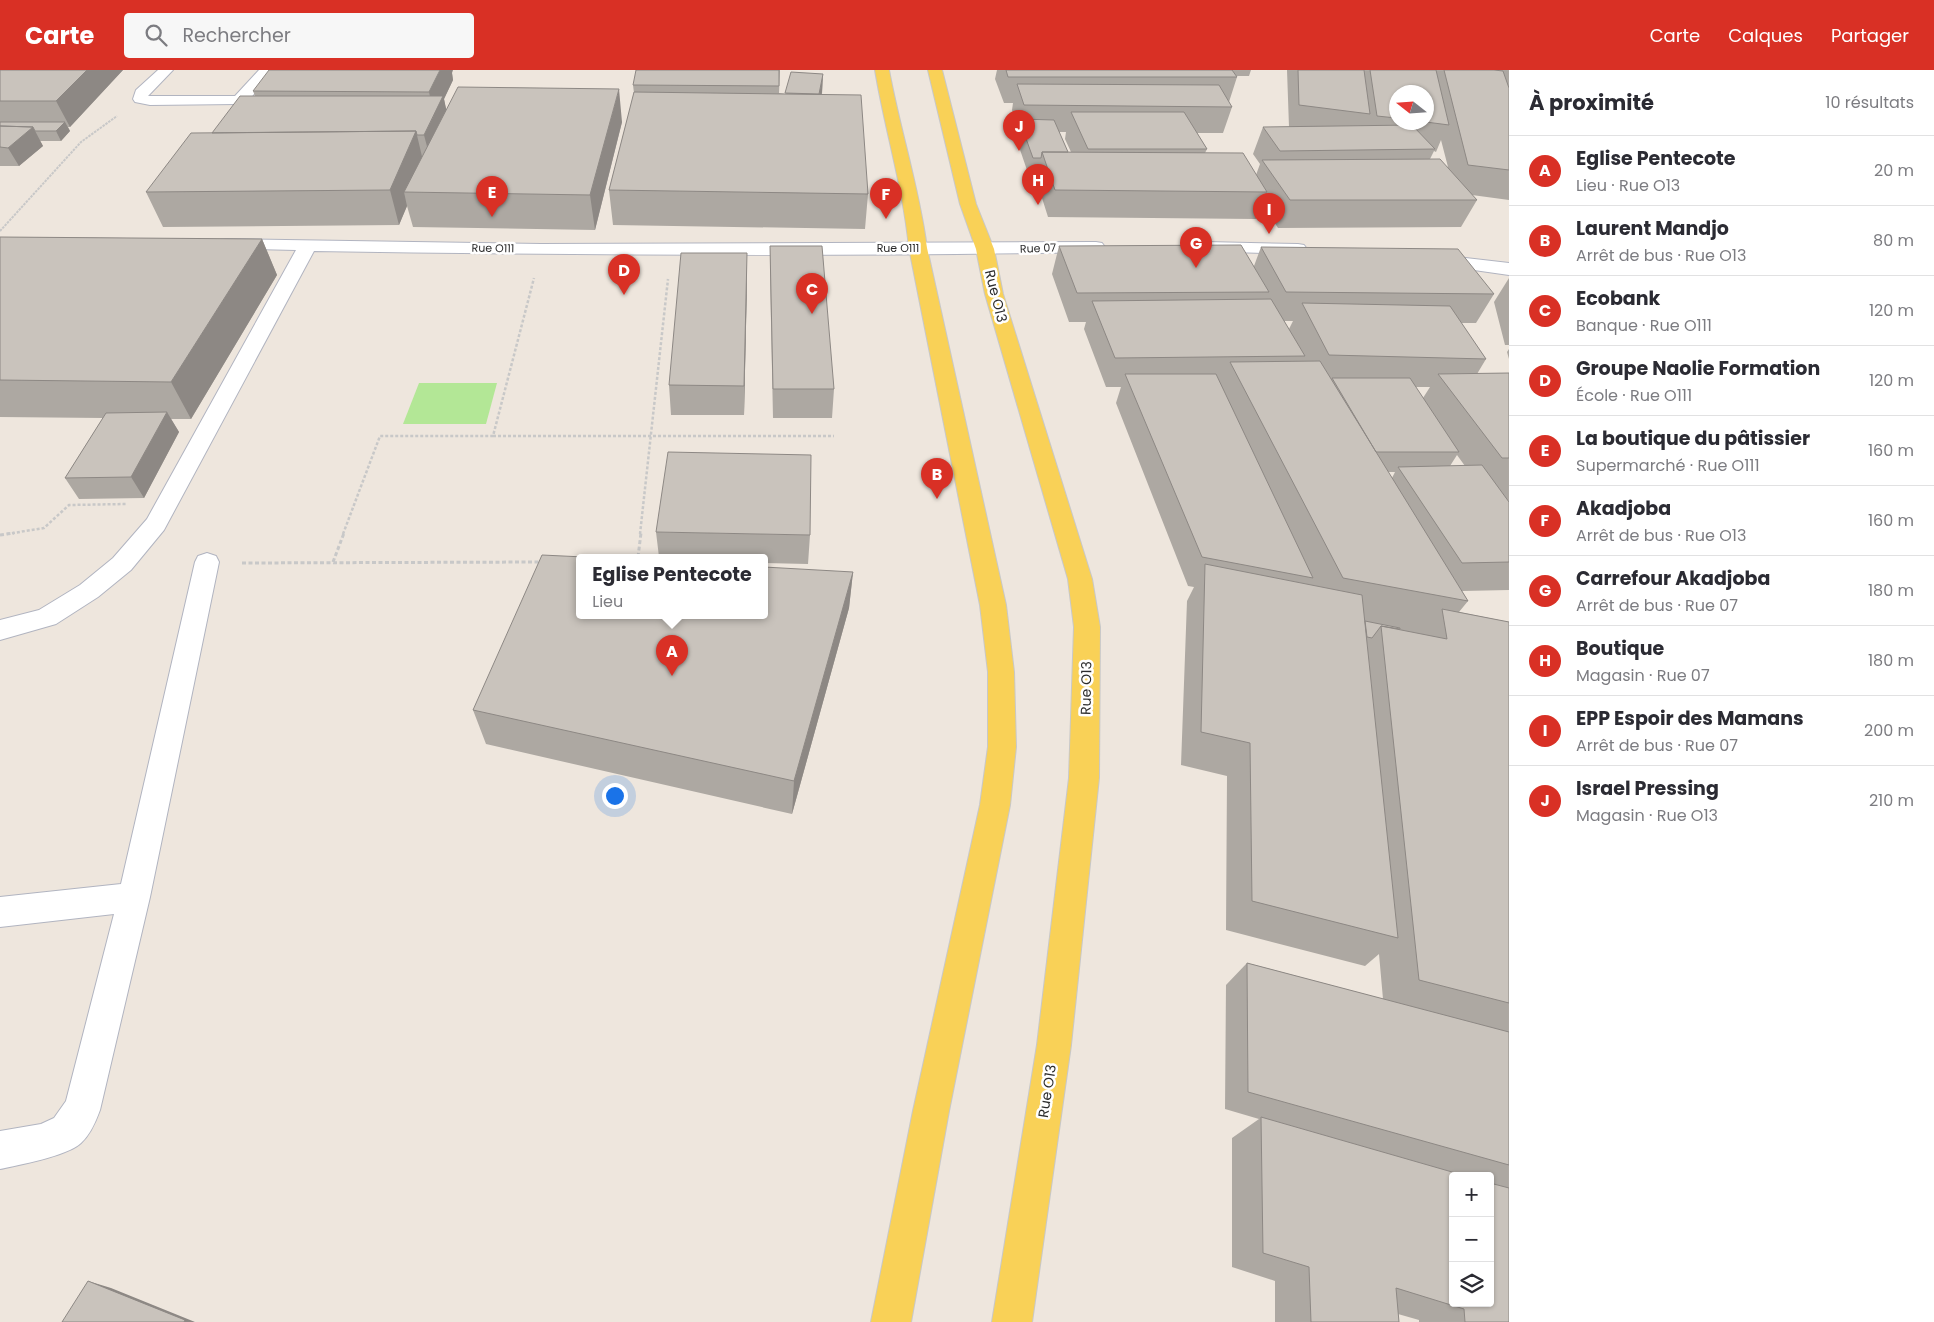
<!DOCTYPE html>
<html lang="fr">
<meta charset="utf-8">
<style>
body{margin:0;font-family:Poppins,sans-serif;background:#f7f7f7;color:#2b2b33}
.controls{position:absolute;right:15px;bottom:15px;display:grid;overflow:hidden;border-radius:5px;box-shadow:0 1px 4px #0004}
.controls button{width:45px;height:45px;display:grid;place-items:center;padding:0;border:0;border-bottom:1px solid #e1e1e2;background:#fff;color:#2b2b33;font:25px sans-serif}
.compass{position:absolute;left:1389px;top:15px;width:45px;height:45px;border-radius:50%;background:#fff;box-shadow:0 1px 4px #0004;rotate:287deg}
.you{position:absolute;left:614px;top:725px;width:18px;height:18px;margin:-12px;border:4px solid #fff;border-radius:50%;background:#1a73e8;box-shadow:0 0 0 8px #1a73e833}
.badge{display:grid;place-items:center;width:32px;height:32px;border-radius:50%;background:#d93025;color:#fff;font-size:16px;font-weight:700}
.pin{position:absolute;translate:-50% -41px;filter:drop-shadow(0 1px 2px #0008)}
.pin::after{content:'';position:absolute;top:26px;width:18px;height:15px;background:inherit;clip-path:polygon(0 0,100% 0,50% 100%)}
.popup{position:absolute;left:576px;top:484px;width:192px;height:65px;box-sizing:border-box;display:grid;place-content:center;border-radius:5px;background:#fff;filter:drop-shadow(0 1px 4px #0005);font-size:16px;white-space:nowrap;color:#7c7c81}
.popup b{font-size:19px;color:#2b2b33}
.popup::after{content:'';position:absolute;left:50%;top:100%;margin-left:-10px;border:10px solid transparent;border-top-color:#fff}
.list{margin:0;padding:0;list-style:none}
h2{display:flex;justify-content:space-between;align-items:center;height:65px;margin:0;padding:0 20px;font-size:21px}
h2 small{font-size:16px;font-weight:400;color:#7c7c81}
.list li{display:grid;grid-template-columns:32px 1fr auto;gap:15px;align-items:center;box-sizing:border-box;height:70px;padding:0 20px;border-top:1px solid #e1e1e2}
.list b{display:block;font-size:19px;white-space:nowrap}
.list p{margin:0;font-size:16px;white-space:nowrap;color:#7c7c81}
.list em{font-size:16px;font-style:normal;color:#7c7c81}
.icon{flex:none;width:28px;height:28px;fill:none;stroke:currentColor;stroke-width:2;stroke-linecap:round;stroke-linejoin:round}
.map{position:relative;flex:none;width:1509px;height:1252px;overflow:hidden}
header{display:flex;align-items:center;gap:30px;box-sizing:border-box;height:70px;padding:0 25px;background:#d93025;color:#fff}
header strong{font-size:24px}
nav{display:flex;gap:28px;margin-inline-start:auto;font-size:18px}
.search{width:350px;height:45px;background:#f7f7f7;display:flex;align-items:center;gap:12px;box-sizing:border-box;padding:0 18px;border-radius:5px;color:#7c7c81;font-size:19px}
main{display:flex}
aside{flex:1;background:#fff}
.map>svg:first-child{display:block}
.green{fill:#b3e796}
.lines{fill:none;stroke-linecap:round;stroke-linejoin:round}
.minor-casing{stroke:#b1b4c0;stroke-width:2}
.major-casing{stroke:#c8c8c8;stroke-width:2}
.path-far2{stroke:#c8c8c8;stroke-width:2;stroke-dasharray:2.5 1;stroke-linecap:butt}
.path-far1{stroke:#c8c8c8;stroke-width:2.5;stroke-dasharray:3 2;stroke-linecap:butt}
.path{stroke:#c8c8c8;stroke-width:3;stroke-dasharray:4 2.5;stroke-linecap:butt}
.minor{fill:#fff;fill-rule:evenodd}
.major{fill:#f9d157;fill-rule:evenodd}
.wall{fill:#ada8a2;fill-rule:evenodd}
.shaded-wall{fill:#8d8884}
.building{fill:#c9c3bc;stroke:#8d8884}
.labels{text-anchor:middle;stroke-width:5;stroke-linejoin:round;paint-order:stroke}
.far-street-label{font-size:11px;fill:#2b2b2b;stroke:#fff}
.street-label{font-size:14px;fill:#2b2b2b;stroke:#fff}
</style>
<header>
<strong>Carte</strong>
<div class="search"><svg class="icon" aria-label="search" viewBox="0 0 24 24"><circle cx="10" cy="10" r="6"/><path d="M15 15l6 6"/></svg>Rechercher</div>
<nav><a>Carte</a><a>Calques</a><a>Partager</a></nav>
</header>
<main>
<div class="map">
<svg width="1509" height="1252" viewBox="0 0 1509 1252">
<rect width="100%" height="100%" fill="#eee6dd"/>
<path class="green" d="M419,313H497L486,354H403Z"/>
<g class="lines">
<g class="minor-casing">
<path id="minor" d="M158,0H173L148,26H235L259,0H274L249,30L237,34L150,35L135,32L133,29L136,20Z
M226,169L541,174L1096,172L1102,173L1105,177L1102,181L1096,182C835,187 575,185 314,181L164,460L131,500L98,527L56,554L0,570V550L39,540L80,515L113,488L147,449L296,180L220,178L217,174L220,170Z
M1206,172L1298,174L1304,175L1307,179L1304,183L1298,184L1200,181L1197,177L1200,173Z
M1431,184L1509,193V205L1425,193L1422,189L1425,185Z
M207,483L216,486L219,492L150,827L100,1040C96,1051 90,1065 81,1073C67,1086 19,1095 0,1099V1061L41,1054L54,1048L66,1031L114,844L0,857V827L121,814L195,492L198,486Z"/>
</g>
<g class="major-casing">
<path id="major" d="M875,0H889C900,60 919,117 927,178L1006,535L1014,602L1016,677L1010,735L949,1041L911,1252H871L913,1041L980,735L988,677V602L980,535L909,178C903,117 885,60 875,0Z
M928,0H942L976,134L994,179L1003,224L1092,509L1100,557L1099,708L1071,975L1032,1252H992L1037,975L1069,708L1074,557L1068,509L985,224L976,179L960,134Z"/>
</g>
<path class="path-far2" d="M0,161L81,72L117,46"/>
<path class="path-far1" d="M493,366H834
M7,464L44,458L69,435L127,434
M343,464L380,366H493L534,208
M640,464L668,209"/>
<path class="path" d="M0,465L14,463
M638,487L641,463
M333,492L344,463
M242,493L543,492"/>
<use href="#minor" class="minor"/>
<use href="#major" class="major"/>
</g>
<path class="wall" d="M0,0H123L70,57H68L70,61L61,71H40L43,76L19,96H0Z
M780,0L779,23L785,24L823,4L822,24L868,124L865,159L613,155L609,120L634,23L633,15Z
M997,0H1251L1249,6H1236L1237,7L1229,32L1232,37L1223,63H1197L1207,79L1205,83L1256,105L1260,94L1253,84L1263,57H1289L1287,0H1509V130L1472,125L1477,130L1461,157L1278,158L1262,133L1256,149L1048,147L1036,109L1037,106H1029L1016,68L1018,57L1012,40L1013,33H1004L995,9ZM1396,22L1426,52H1396ZM1059,62H1066L1065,69L1071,82H1068ZM1441,70L1448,97L1430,89L1434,81L1436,82Z
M452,3L453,10L444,29L446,40L622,52L595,160L413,157L407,136L399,155L163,157L146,122L212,63L255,26L253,21Z
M0,167L262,169L277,205L191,349H171L179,362L144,428L79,429L65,408L103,348L0,347Z
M770,176L834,319L832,348H773L770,204Z
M1059,176L1254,196L1261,177L1494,224L1476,253H1461L1486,289L1477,304L1509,303V520L1462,521L1468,531L1459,542L1509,552V1252H1419V1250L1398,1244L1399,1252H1275V1211L1232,1197V1068L1259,1049L1225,1039L1226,915L1247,893L1383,929L1379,884L1365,896L1226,860L1227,706L1181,695L1187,531L1194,517L1188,516L1116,333L1121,317H1106L1084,259L1086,252H1069L1052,204ZM1284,251H1293L1289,259ZM1415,317H1430L1423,328ZM1457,385L1465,396H1450ZM1388,402H1395L1392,408ZM1453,1106H1490V1233Z
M1509,208V275H1505L1494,232Z
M747,212L744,345H671L669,315Z
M1509,279V289L1507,282Z
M656,462L810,465L808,494L764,493V487H659Z
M853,502L849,538L792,744L486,674L473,640Z"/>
<path class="shaded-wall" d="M87,0H123L70,57L56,31Z
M440,0H453L452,3L453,10L444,29L449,52L431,92L424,65L434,45L429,22Z
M823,4L822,22L818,43L819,25Z
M619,19L622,52L595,160L590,125Z
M65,52L70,61L61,71L56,61Z
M33,57L43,76L19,96L8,78Z
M416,61L424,95L404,122L407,136L399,155L390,120Z
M262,169L277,205L191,349L171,312Z
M747,183V212L744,345V316Z
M167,342L179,362L144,428L131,407Z
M853,502L849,538L792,744L794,711Z
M88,1211L111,1218L195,1252H184Z"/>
<path class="building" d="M0,0H87L56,31H0Z
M269,0H440L429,22L253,21Z
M636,0H779V16L633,15Z
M1006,0H1232L1237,7H1008Z
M1298,0H1364L1370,44L1299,35Z
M1370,0H1436L1449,55L1426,52V22H1396V48L1377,46Z
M1444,0H1494L1503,1L1509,18V100L1468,95Z
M791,2L823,4L819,24L785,23Z
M1017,14L1219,15L1232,37L1024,35Z
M458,17L619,19L590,125L404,122Z
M634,22L861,25L868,124L609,120Z
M240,26H443L424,65H417L416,61L212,63Z
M1071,42H1184L1207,79H1088Z
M1019,49L1054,50L1068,82H1042L1041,88H1033Z
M0,52H65L56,61H35L33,57L0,56Z
M1412,55L1435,79L1280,81L1263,57Z
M0,56L33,57L8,78L0,77Z
M416,61L390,120L146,122L191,63Z
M1042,82L1243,83L1267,122L1055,120Z
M1440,89L1477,130H1290L1262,90Z
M0,167L262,169L171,312L0,310Z
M1241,175L1269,222L1077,223L1059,176Z
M770,176H822L834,319H773Z
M1261,177L1458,179L1494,224L1286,222Z
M681,183H747L744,316L669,315Z
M1271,229L1305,286L1115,288L1092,231Z
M1302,233L1450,236L1486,289L1329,285Z
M1320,291L1468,531L1343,508L1230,292Z
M1509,303V388H1502L1438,304Z
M1125,304H1216L1313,508L1202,487Z
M1332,308H1410L1459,382H1376Z
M167,342L131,407L65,408L106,343Z
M668,382L811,385L810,465L656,462Z
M1482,395L1509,432V492L1462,493L1398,397Z
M542,485L584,487H580V545H764V497L853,502L794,711L473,640Z
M1205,494L1362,525L1398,868L1252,831L1250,673L1201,662Z
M1442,539L1509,552V933L1419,910L1381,556L1447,569Z
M1365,551L1400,558V559L1381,556L1372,568L1367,567Z
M1247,893L1509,962V1095L1248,1022Z
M1261,1047L1466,1106H1453V1233H1490V1113L1509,1118V1252H1465L1464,1239L1396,1218L1399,1252H1311L1309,1197L1263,1183Z
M88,1211L185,1250L184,1252H62Z"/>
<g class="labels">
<g class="far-street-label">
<text transform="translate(493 178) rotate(1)" y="4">Rue O111</text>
<text x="898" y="182">Rue O111</text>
<text transform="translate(1038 178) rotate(-2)" y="4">Rue 07</text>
</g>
<g class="street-label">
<text transform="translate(996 226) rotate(76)" y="5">Rue O13</text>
<text transform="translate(1086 618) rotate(-89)" y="5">Rue O13</text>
<text transform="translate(1047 1021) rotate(-81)" y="5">Rue O13</text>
</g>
</g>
</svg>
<div class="controls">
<button>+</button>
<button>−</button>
<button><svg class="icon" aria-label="layers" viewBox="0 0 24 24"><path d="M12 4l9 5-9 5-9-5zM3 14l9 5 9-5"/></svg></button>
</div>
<svg class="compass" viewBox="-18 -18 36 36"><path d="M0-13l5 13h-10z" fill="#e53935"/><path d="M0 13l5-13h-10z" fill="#7c7c81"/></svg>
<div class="you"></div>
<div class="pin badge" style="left:672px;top:606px">A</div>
<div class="popup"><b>Eglise Pentecote</b>Lieu</div>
<div class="pin badge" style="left:937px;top:429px">B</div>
<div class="pin badge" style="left:812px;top:244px">C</div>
<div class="pin badge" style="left:624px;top:225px">D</div>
<div class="pin badge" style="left:492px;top:147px">E</div>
<div class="pin badge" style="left:886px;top:149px">F</div>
<div class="pin badge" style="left:1196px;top:198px">G</div>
<div class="pin badge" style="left:1038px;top:135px">H</div>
<div class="pin badge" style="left:1269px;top:164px">I</div>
<div class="pin badge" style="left:1019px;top:81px">J</div>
</div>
<aside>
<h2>À proximité<small>10 résultats</small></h2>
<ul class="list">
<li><span class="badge">A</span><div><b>Eglise Pentecote</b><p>Lieu · Rue O13</p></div><em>20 m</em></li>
<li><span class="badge">B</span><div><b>Laurent Mandjo</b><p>Arrêt de bus · Rue O13</p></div><em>80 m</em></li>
<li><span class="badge">C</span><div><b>Ecobank</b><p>Banque · Rue O111</p></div><em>120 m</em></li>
<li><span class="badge">D</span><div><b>Groupe Naolie Formation</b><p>École · Rue O111</p></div><em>120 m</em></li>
<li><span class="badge">E</span><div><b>La boutique du pâtissier</b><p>Supermarché · Rue O111</p></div><em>160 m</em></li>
<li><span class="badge">F</span><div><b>Akadjoba</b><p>Arrêt de bus · Rue O13</p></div><em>160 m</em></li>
<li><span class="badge">G</span><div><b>Carrefour Akadjoba</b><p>Arrêt de bus · Rue 07</p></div><em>180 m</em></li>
<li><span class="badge">H</span><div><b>Boutique</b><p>Magasin · Rue 07</p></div><em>180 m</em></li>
<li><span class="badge">I</span><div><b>EPP Espoir des Mamans</b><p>Arrêt de bus · Rue 07</p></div><em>200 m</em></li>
<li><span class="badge">J</span><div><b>Israel Pressing</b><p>Magasin · Rue O13</p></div><em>210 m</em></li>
</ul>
</aside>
</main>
